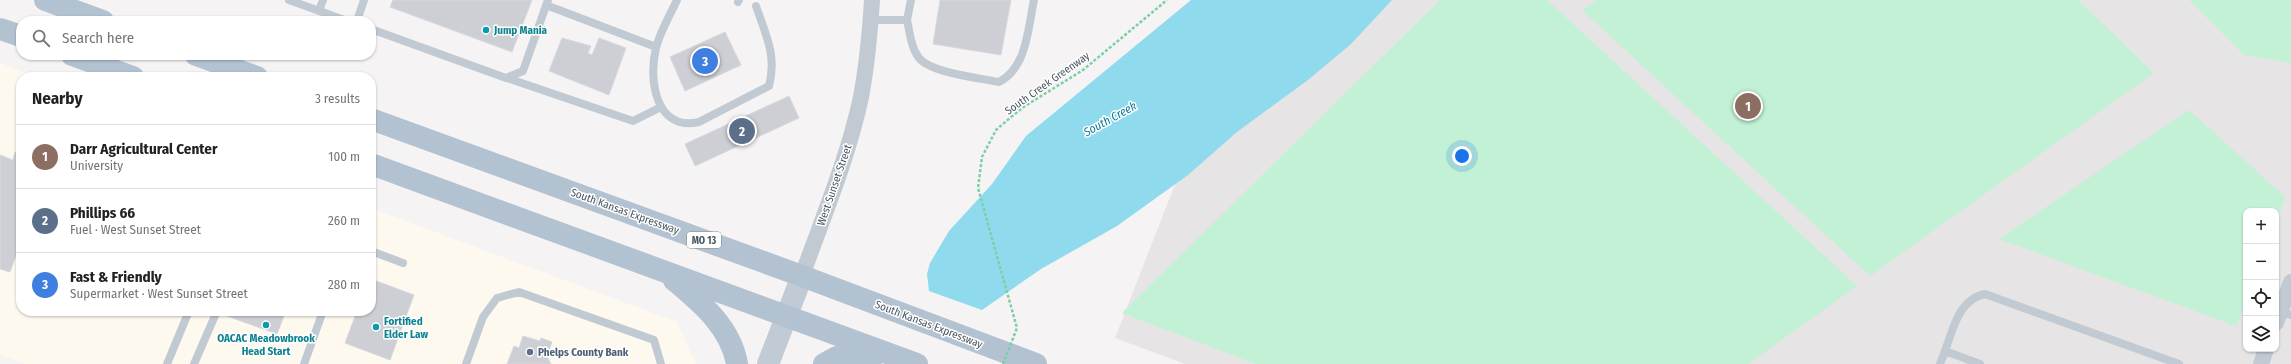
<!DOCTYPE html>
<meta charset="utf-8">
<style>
body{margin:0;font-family:"Fira Sans Condensed",sans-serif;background:#f2f2f2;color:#202124}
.controls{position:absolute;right:12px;bottom:12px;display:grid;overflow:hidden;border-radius:8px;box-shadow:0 1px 3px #0004}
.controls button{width:36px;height:36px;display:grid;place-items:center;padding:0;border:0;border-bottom:1px solid #e0e0e0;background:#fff;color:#202124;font:20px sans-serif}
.you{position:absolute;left:1462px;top:156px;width:14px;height:14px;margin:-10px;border:3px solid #fff;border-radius:50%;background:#1a73e8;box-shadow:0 0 0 6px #1a73e833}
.badge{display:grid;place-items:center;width:26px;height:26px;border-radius:50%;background:#2563eb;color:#fff;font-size:13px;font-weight:700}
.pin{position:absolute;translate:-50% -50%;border:2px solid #fff;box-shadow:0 1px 4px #0006}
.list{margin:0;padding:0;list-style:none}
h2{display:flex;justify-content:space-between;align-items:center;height:52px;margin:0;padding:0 16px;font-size:17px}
h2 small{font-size:13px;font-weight:400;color:#757577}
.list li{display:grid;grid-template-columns:26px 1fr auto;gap:12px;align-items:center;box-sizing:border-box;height:64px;padding:0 16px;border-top:1px solid #e0e0e0}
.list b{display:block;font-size:15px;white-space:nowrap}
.list p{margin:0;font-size:13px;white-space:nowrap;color:#757577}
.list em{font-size:13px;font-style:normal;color:#757577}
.icon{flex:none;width:22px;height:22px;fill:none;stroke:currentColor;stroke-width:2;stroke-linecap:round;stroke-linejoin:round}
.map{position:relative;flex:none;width:2291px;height:364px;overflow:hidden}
.search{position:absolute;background:#fff;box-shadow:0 1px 3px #0004;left:16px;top:16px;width:360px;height:44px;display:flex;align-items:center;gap:10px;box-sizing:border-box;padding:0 14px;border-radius:16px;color:#757577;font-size:15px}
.panel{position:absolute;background:#fff;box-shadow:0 1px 3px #0004;left:16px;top:72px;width:360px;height:244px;border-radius:16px}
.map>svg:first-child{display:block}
.commercial{fill:#fdf9ef}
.education{fill:#e6e4e5;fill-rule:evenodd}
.green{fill:#c3f1d5}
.water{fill:#90daee}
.building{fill:#cdcfd5;stroke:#d7d9de}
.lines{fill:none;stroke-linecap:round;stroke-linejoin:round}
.path{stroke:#7ad0a6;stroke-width:2.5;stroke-dasharray:3 2;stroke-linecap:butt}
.service{stroke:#c1cad2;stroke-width:8}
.minor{stroke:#c1cad2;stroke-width:16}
.secondary{stroke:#c1cbd6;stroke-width:22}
.primary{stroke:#b3c2d1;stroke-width:22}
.path-bridge{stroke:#7ad0a6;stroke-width:2.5;stroke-dasharray:3 2;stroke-linecap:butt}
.culture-dot{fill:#0f9aa8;stroke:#fff;stroke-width:1.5}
.service-dot{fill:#5c6f8a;stroke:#fff;stroke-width:1.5}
.labels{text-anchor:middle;stroke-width:3;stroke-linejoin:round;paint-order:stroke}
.shield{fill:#fff;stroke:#808990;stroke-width:1}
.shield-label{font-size:10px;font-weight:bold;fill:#4a5661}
.culture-label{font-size:11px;font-weight:bold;fill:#0d838f;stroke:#fff;text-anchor:start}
.street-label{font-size:11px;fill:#4a5661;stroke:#fff}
.service-label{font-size:11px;font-weight:bold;fill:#4e5e75;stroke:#fff;text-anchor:start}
.water-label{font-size:12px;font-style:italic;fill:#0c7c9b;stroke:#fff}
</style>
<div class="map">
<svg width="2291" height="364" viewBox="0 0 2291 364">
<rect width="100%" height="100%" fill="#f5f3f3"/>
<path class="commercial" d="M0,63L36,77H21V311H371V208L677,322L696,364H25L0,355Z"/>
<path class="education" d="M1247,0H2291V364H1185L1115,338ZM2246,211H2276V349H2246Z"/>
<path class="green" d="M1440,0H1547L1857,286L1748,364H1256L1122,313Z
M1596,0H2078L2154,73L1870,276L1582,10Z
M2189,0H2291V63L2244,55Z
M2189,110L2285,197L2276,221V211H2246V300L2236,326L1999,239Z"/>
<path class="water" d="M1191,0H1392L1351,44L1308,80L1237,132L1188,175L1117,226L1041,269L982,310L929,291L927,274L930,263L949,231L992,184L1026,136Z"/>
<path class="building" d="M393,0H532L512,52L390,7Z
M940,0H1011L1001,55L933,44Z
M725,32L741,65L685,91L670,57Z
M562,38L591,46L588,53L592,55L599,38L626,48L609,95L549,71Z
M789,96L799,118L695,166L685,144Z
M15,152L21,154V242L10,272L0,269V155L13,160Z
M371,279L414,295L390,360L345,343L357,311H371Z
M226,311H286L277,334L224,315Z
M523,336L540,341L541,338L552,342L547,356L551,364H507L514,346L519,348Z"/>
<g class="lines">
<path class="path" d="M1011,117L1025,106L1083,70L1167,0"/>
<path class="service" d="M289,0L347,21
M677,0C670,15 660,32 656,48C648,80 656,132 699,122L769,86C777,56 766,35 756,6
M738,2L739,0
M546,5L656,47
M319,11L323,0
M871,20H907C910,33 911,48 919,58C931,73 979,78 999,82C1027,68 1028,28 1034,0
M907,20L911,0
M357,21L364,0
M371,29L506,78L523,71L548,0
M507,78L633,121L661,107
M371,251L403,263
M2280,311L2291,315
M1945,351C1953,329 1959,299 1985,294L2179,364
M167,364L189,311
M194,364L217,311
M304,364L323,311
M466,364L483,317L497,298L519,292L654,340L661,364
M1940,364L1945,351L1980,364"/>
<path class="minor" d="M802,276C823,217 848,158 861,97C867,65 870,32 872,0
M2276,323L2291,282
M2261,364L2266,349"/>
<path class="secondary" d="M768,364L802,276"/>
<path class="primary" d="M45,0L103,21
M0,29L21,36
M72,55L133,77
M196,55L257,77
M371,119L802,276L1036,364
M371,164L917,364
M674,280C700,302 731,327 737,364
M824,364L837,357L879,353"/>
<path class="path-bridge" d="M1003,364L1017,328L978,188L982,157L996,130L1011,117"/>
</g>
<g class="culture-dot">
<circle cx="486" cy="30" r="4"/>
<circle cx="266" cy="325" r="4"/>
<circle cx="376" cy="327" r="4"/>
</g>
<circle class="service-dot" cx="530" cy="352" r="4"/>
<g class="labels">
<rect class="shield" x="687" y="232" width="34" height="16" rx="3"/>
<g class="shield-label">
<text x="704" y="244">MO 13</text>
</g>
<g class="culture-label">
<text x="494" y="34">Jump Mania</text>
<text x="384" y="325">Fortified<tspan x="384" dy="13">Elder Law</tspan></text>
<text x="266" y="342" text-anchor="middle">OACAC Meadowbrook<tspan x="266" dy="13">Head Start</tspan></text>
</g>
<g class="street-label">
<text transform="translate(1047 83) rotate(-35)" y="4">South Creek Greenway</text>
<text transform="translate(834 185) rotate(-71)" y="4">West Sunset Street</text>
<text transform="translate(625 211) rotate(20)" y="4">South Kansas Expressway</text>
<text transform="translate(929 324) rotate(21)" y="4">South Kansas Expressway</text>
</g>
<g class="service-label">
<text x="538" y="356">Phelps County Bank</text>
</g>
<g class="water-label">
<text transform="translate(1110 119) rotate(-29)" y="4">South Creek</text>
</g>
</g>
</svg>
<div class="controls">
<button>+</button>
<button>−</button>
<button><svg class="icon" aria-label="locate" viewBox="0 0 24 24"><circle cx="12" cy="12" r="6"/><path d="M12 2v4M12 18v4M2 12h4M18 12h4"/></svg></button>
<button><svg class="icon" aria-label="layers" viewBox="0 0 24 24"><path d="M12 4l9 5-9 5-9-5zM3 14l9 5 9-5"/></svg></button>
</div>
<div class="you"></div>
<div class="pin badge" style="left:1748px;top:106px;background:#8d6e63">1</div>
<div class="pin badge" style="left:742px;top:131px;background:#5c6f8a">2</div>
<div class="pin badge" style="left:705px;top:61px;background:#3f7fe0">3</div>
<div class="search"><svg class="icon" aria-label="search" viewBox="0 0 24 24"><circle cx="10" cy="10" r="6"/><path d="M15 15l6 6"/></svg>Search here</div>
<section class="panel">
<h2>Nearby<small>3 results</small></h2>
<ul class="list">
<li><span class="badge" style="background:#8d6e63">1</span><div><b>Darr Agricultural Center</b><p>University</p></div><em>100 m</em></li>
<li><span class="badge" style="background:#5c6f8a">2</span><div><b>Phillips 66</b><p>Fuel · West Sunset Street</p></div><em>260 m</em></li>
<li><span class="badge" style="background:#3f7fe0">3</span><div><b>Fast &amp; Friendly</b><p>Supermarket · West Sunset Street</p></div><em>280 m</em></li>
</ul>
</section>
</div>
